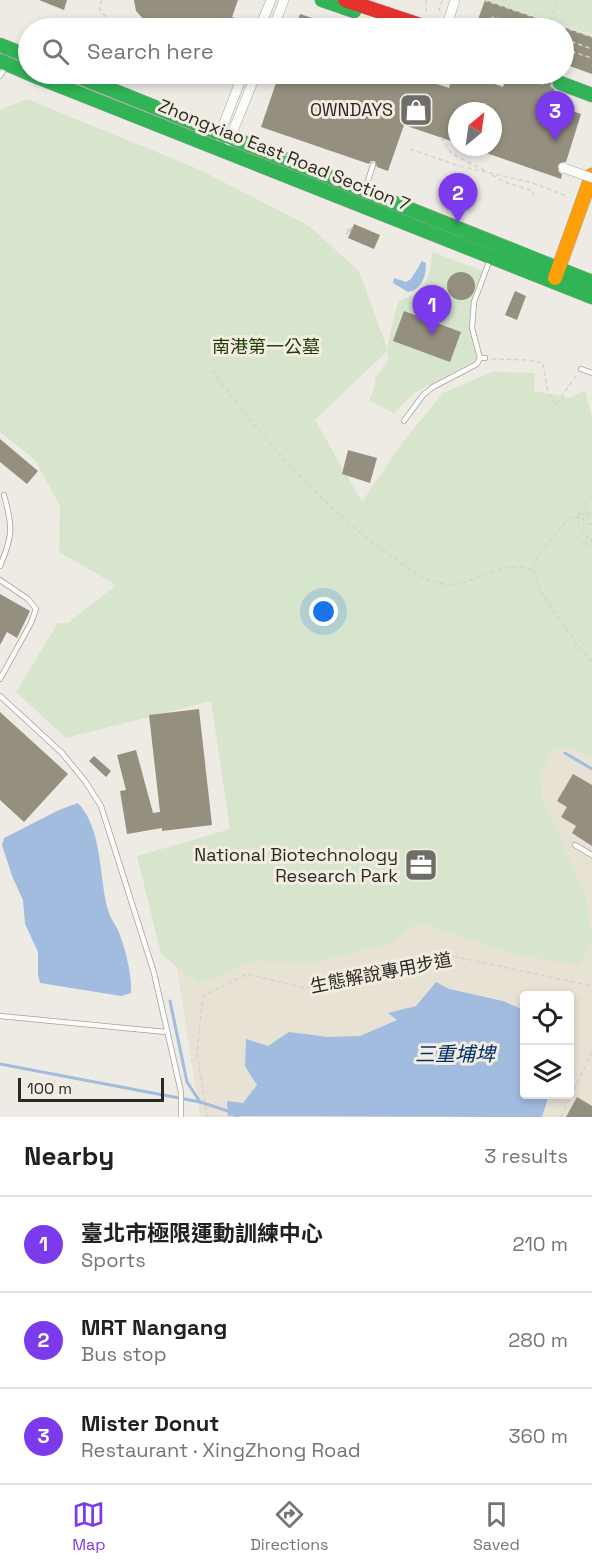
<!DOCTYPE html>
<meta charset="utf-8">
<style>
body{margin:0;font-family:"Space Grotesk","Noto Sans TC",sans-serif;background:#f6f6f6;color:#202124}
.controls{position:absolute;right:18px;bottom:18px;display:grid;overflow:hidden;border-radius:6px;box-shadow:0 3px 9px #0003}
.controls button{width:54px;height:54px;display:grid;place-items:center;padding:0;border:0;border-bottom:2px solid #e0e0e0;background:#fff;color:#202124;font:30px sans-serif}
.compass{position:absolute;left:448px;top:102px;width:54px;height:54px;border-radius:50%;background:#fff;box-shadow:0 3px 9px #0003;rotate:29deg}
.scale{position:absolute;left:18px;bottom:15px;width:146px;box-sizing:border-box;padding-left:6px;border:3px solid #2b2924;border-top:0;font-size:16px;line-height:21px;white-space:nowrap;color:#2b2924;-webkit-text-stroke:4px #f2ece1;paint-order:stroke}
.you{position:absolute;left:324px;top:612px;width:21px;height:21px;margin:-15px;border:4px solid #fff;border-radius:50%;background:#1a73e8;box-shadow:0 0 0 9px #1a73e833}
.badge{display:grid;place-items:center;width:39px;height:39px;border-radius:50%;background:#7c3aed;color:#fff;font-size:20px;font-weight:700}
.pin{position:absolute;translate:-50% -50px;filter:drop-shadow(0 2px 3px #0008)}
.pin::after{content:'';position:absolute;top:32px;width:21px;height:18px;background:inherit;clip-path:polygon(0 0,100% 0,50% 100%)}
.list{margin:0;padding:0;list-style:none}
h2{display:flex;justify-content:space-between;align-items:center;height:78px;margin:0;padding:0 24px;font-size:26px}
h2 small{font-size:20px;font-weight:400;color:#757577}
.list li{display:grid;grid-template-columns:39px 1fr auto;gap:18px;align-items:center;box-sizing:border-box;height:96px;padding:0 24px;border-top:2px solid #e0e0e0}
.list b{display:block;font-size:22px;white-space:nowrap}
.list p{margin:0;font-size:20px;white-space:nowrap;color:#757577}
.list em{font-size:20px;font-style:normal;color:#757577}
.icon{flex:none;width:33px;height:33px;fill:none;stroke:currentColor;stroke-width:2;stroke-linecap:round;stroke-linejoin:round}
.map{position:relative;flex:none;width:592px;height:1117px;overflow:hidden}
.search{position:absolute;background:#fff;box-shadow:0 3px 9px #0003;left:18px;right:18px;top:18px;height:66px;display:flex;align-items:center;gap:15px;box-sizing:border-box;padding:0 21px;border-radius:33px;color:#757577;font-size:22px}
.sheet{height:366px;background:#fff}
nav{display:flex;justify-content:space-around;align-items:center;box-sizing:border-box;height:84px;border-top:2px solid #e0e0e0;background:#fff;font-size:16px;color:#757577}
nav a{display:grid;justify-items:center;gap:3px}
nav .on{color:#7c3aed}
.map>svg:first-child{display:block}
.built{fill:#e8e2d4;fill-rule:evenodd}
.green{fill:#d7e5cc}
.water{fill:#a2bce0}
.lines{fill:none;stroke-linecap:round;stroke-linejoin:round}
.stream{stroke:#a2bce0;stroke-width:3}
.building{fill:#958f7f}
.street-tunnel{stroke:#c7c4be;stroke-width:9;stroke-dasharray:9 4.5;stroke-linecap:butt}
.secondary-tunnel{stroke:#c7c4be;stroke-width:14;stroke-dasharray:14 7;stroke-linecap:butt}
.lane-casing{stroke:#a5a29e;stroke-width:6}
.street-casing{stroke:#a5a29e;stroke-width:10}
.fast-casing{stroke:#a5a29e;stroke-width:15}
.slow-casing{stroke:#a5a29e;stroke-width:15}
.jam-casing{stroke:#a5a29e;stroke-width:15}
.path{stroke:#d4d3d1;stroke-width:1.5;stroke-dasharray:4.5 3;stroke-linecap:butt}
.lane{stroke:#fcfcfb;stroke-width:4.5}
.street{stroke:#fcfcfb;stroke-width:9}
.fast{stroke:#30b455;stroke-width:14}
.slow{stroke:#ff9f0a;stroke-width:14}
.jam{stroke:#e5322d;stroke-width:14}
.street-bridge-casing{stroke:#a5a29e;stroke-width:10;stroke-linecap:butt}
.street-bridge{stroke:#fcfcfb;stroke-width:9}
.labels{text-anchor:middle;stroke-width:6;stroke-linejoin:round;paint-order:stroke}
.poi-label{font-size:18px;fill:#2b2924;stroke:#f2ece1;text-anchor:end}
.street-label{font-size:18px;fill:#2b2924;stroke:#f2ece1}
.park-label{font-size:18px;fill:#1b3d00;stroke:#f2ece1}
.water-label{font-size:20px;font-style:italic;fill:#00316f;stroke:#f2ece1}
</style>
<div class="map">
<svg width="592" height="1117" viewBox="0 0 592 1117">
<rect width="100%" height="100%" fill="#eeebe5"/>
<path class="built" d="M592,693V1117H200L177,968L324,761ZM524,996H570V1094H524Z"/>
<path class="green" d="M487,0H592V35Z
M27,99L198,169L309,226L359,271L387,348L398,301L417,294C420,287 425,284 428,277C431,269 430,261 433,252L485,272C471,310 470,319 480,358L414,393L394,413L369,401L375,386V379L388,360L387,351L315,420L362,502L402,443L443,393L492,372L535,373L534,391L571,398L585,390L592,416V759L574,748L551,751L540,778L543,800L586,896L592,939L580,965L521,956L417,923L391,944L313,962L252,961L199,985L161,954L137,856L230,829L211,701L66,738L16,692L58,623H68L116,585L59,552L60,506L35,460L0,432V110Z"/>
<path class="water" d="M422,261L426,263C426,275 423,289 408,292L393,283L394,278L406,282L411,279Z
M78,803C104,831 98,879 109,913C111,919 115,924 118,930C125,948 132,973 131,993L121,996L40,983L38,975V952L25,924L23,900L12,876L2,845L4,838L59,810Z
M436,982L449,989L503,1001L524,1010V1094L549,1095L542,1117L228,1116L227,1101L243,1103L257,1085L245,1066L246,1039L268,1046L289,1032L328,1037L360,1036L397,1020L388,1013L416,1006Z"/>
<g class="lines">
<path class="stream" d="M565,753L592,769
M170,1001L187,1082L200,1102
M0,1064L200,1102L228,1111L238,1117"/>
</g>
<path class="building" d="M39,0H67L64,10Z
M134,0H238L232,17L254,25L253,28H149L144,27L146,22L136,11Z
M485,0L543,20L541,28H475Z
M300,14L340,27L339,28H295Z
M564,27L592,37V74L564,64Z
M279,74H411L410,75L449,88L453,74H467L503,87L508,74H564L555,76L551,80L553,88L557,92L552,104L581,114L566,162L560,163L558,166L559,172L562,174L561,179L472,148L493,147V111H457V143L404,125L388,171L377,167L375,161H371L369,164L261,127Z
M354,224L380,235L374,249L348,238Z
M447 286a14 14 0 1 1 28 0a14 14 0 1 1-28 0Z
M515,291L526,296L517,320L505,315Z
M404,311L461,332L450,362L393,341Z
M0,439L38,471L27,484L0,462Z
M348,450L377,458L370,483L342,474Z
M0,594L30,611L17,638L7,632L0,645Z
M199,709L212,825L162,831V828L127,834L120,791L126,790L117,755L136,750L153,813L160,812L149,715Z
M0,712L68,774L24,822L0,800Z
M94,756L111,771L106,777L89,761Z
M573,774L592,785V846L572,833L576,826L561,817L567,807L557,801Z
M577,1097L592,1106V1117H566Z"/>
<g class="lines">
<path class="street-tunnel" d="M349,230L350,231"/>
<path class="secondary-tunnel" d="M532,74L560,83"/>
<g class="lane-casing">
<path id="lane" d="M0,76L6,66
M365,190L373,165
M480,358L472,328L474,302L490,259
M581,369L592,373
M404,421L423,395L433,387L477,364L480,358H485
M0,566C13,536 13,527 4,495
M0,580L28,599L36,609L31,623L0,679
M0,696L62,753L85,781L101,806L154,973L181,1092V1117
M575,845L592,855
M0,1016L166,1032"/>
</g>
<g class="street-casing">
<path id="street" d="M260,27L271,0
M273,28L284,0
M446,28L455,0
M219,136L243,74
M229,141L256,74"/>
</g>
<g class="fast-casing">
<path id="fast" d="M322,0L354,11
M0,45L28,56
M0,61L28,73
M30,74L592,297
M72,74L592,282
M560,83L592,95"/>
</g>
<g class="slow-casing">
<path id="slow" d="M555,278L592,175"/>
</g>
<g class="jam-casing">
<path id="jam" d="M345,0L429,28"/>
</g>
<path class="path" d="M102,0L99,8L110,23L124,28
M426,0V13
M442,0L439,10L442,11
M484,0L592,37
M501,28L491,23L490,19L493,17L531,28
M548,28L558,0
M564,39L592,49
M564,49L592,58
M441,137L452,154L488,172
M410,149L459,166L530,182L567,196
M492,175L505,182L530,190L533,192L534,200
M347,229L349,230
M492,359L529,360L543,363L548,393L556,405L577,374
M212,371C264,439 322,508 393,557C407,567 419,578 436,582C441,583 448,586 454,585C480,580 505,559 533,570
M584,502L588,510
M581,514H586L588,516L590,513L588,511L586,514
M579,516L578,514L580,513L581,515L578,518L579,528L592,542
M592,524H589L582,518L570,517L536,559L533,570L540,591L576,643L592,661
M586,542L587,544L585,546L583,543Z
M207,1117L197,1052L203,996L247,974L305,988L452,956L592,986
M561,1117L592,1052"/>
<use href="#lane" class="lane"/>
<use href="#street" class="street"/>
<use href="#fast" class="fast"/>
<use href="#slow" class="slow"/>
<use href="#jam" class="jam"/>
<g class="street-bridge-casing">
<path id="street-bridge" d="M564,168L592,178"/>
</g>
<use href="#street-bridge" class="street-bridge"/>
</g>
<defs>
<g id="shop-square" transform="scale(1.725)"><rect x="-9" y="-9" width="18" height="18" rx="4" fill="#6f6d68" stroke="#f2ece1"/><path d="M-5-2.5h2.3a2.7 3.5 0 0 1 5.4 0H5L5.5 6h-11ZM-1.5-2.5h3a1.5 2.3 0 0 0-3 0Z" fill="#fff"/></g>
<g id="office-square" transform="scale(1.725)"><rect x="-9" y="-9" width="18" height="18" rx="4" fill="#6f6d68" stroke="#f2ece1"/><path d="M-6-3h4V-5.5h4V-3h4V5H-6ZM-1-4.5V-3h2v-1.5ZM-6 0V1H6V0Z" fill="#fff"/></g>
</defs>
<g fill-rule="evenodd">
<use href="#shop-square" x="416" y="110"/>
<use href="#office-square" x="421" y="865"/>
</g>
<g class="labels">
<g class="poi-label">
<text x="393" y="116">OWNDAYS</text>
<text x="398" y="861">National Biotechnology<tspan x="398" dy="21">Research Park</tspan></text>
</g>
<g class="street-label">
<text transform="translate(284 155) rotate(22)" y="6">Zhongxiao East Road Section 7</text>
<text transform="translate(381 973) rotate(-11)" y="6">生態解說專用步道</text>
</g>
<g class="park-label">
<text x="266" y="353">南港第一公墓</text>
</g>
<g class="water-label">
<text x="455" y="1061">三重埔埤</text>
</g>
</g>
</svg>
<div class="controls">
<button><svg class="icon" aria-label="locate" viewBox="0 0 24 24"><circle cx="12" cy="12" r="6"/><path d="M12 2v4M12 18v4M2 12h4M18 12h4"/></svg></button>
<button><svg class="icon" aria-label="layers" viewBox="0 0 24 24"><path d="M12 4l9 5-9 5-9-5zM3 14l9 5 9-5"/></svg></button>
</div>
<svg class="compass" viewBox="-18 -18 36 36"><path d="M0-13l5 13h-10z" fill="#e53935"/><path d="M0 13l5-13h-10z" fill="#757577"/></svg>
<div class="scale">100 m</div>
<div class="you"></div>
<div class="pin badge" style="left:432px;top:335px">1</div>
<div class="pin badge" style="left:458px;top:223px">2</div>
<div class="pin badge" style="left:555px;top:141px">3</div>
<div class="search"><svg class="icon" aria-label="search" viewBox="0 0 24 24"><circle cx="10" cy="10" r="6"/><path d="M15 15l6 6"/></svg>Search here</div>
</div>
<section class="sheet">
<h2>Nearby<small>3 results</small></h2>
<ul class="list">
<li><span class="badge">1</span><div><b>臺北市極限運動訓練中心</b><p>Sports</p></div><em>210 m</em></li>
<li><span class="badge">2</span><div><b>MRT Nangang</b><p>Bus stop</p></div><em>280 m</em></li>
<li><span class="badge">3</span><div><b>Mister Donut</b><p>Restaurant · XingZhong Road</p></div><em>360 m</em></li>
</ul>
</section>
<nav>
<a class="on"><svg class="icon" aria-label="map" viewBox="0 0 24 24"><path d="M3 6l6-2 6 2 6-2v14l-6 2-6-2-6 2zM9 4v14M15 6v14"/></svg>Map</a>
<a><svg class="icon" aria-label="directions" viewBox="0 0 24 24"><path d="M12 3l9 9-9 9-9-9zM9 14v-3h6M13 9l2 2-2 2"/></svg>Directions</a>
<a><svg class="icon" aria-label="saved" viewBox="0 0 24 24"><path d="M7 4h10v16l-5-4-5 4z"/></svg>Saved</a>
</nav>
